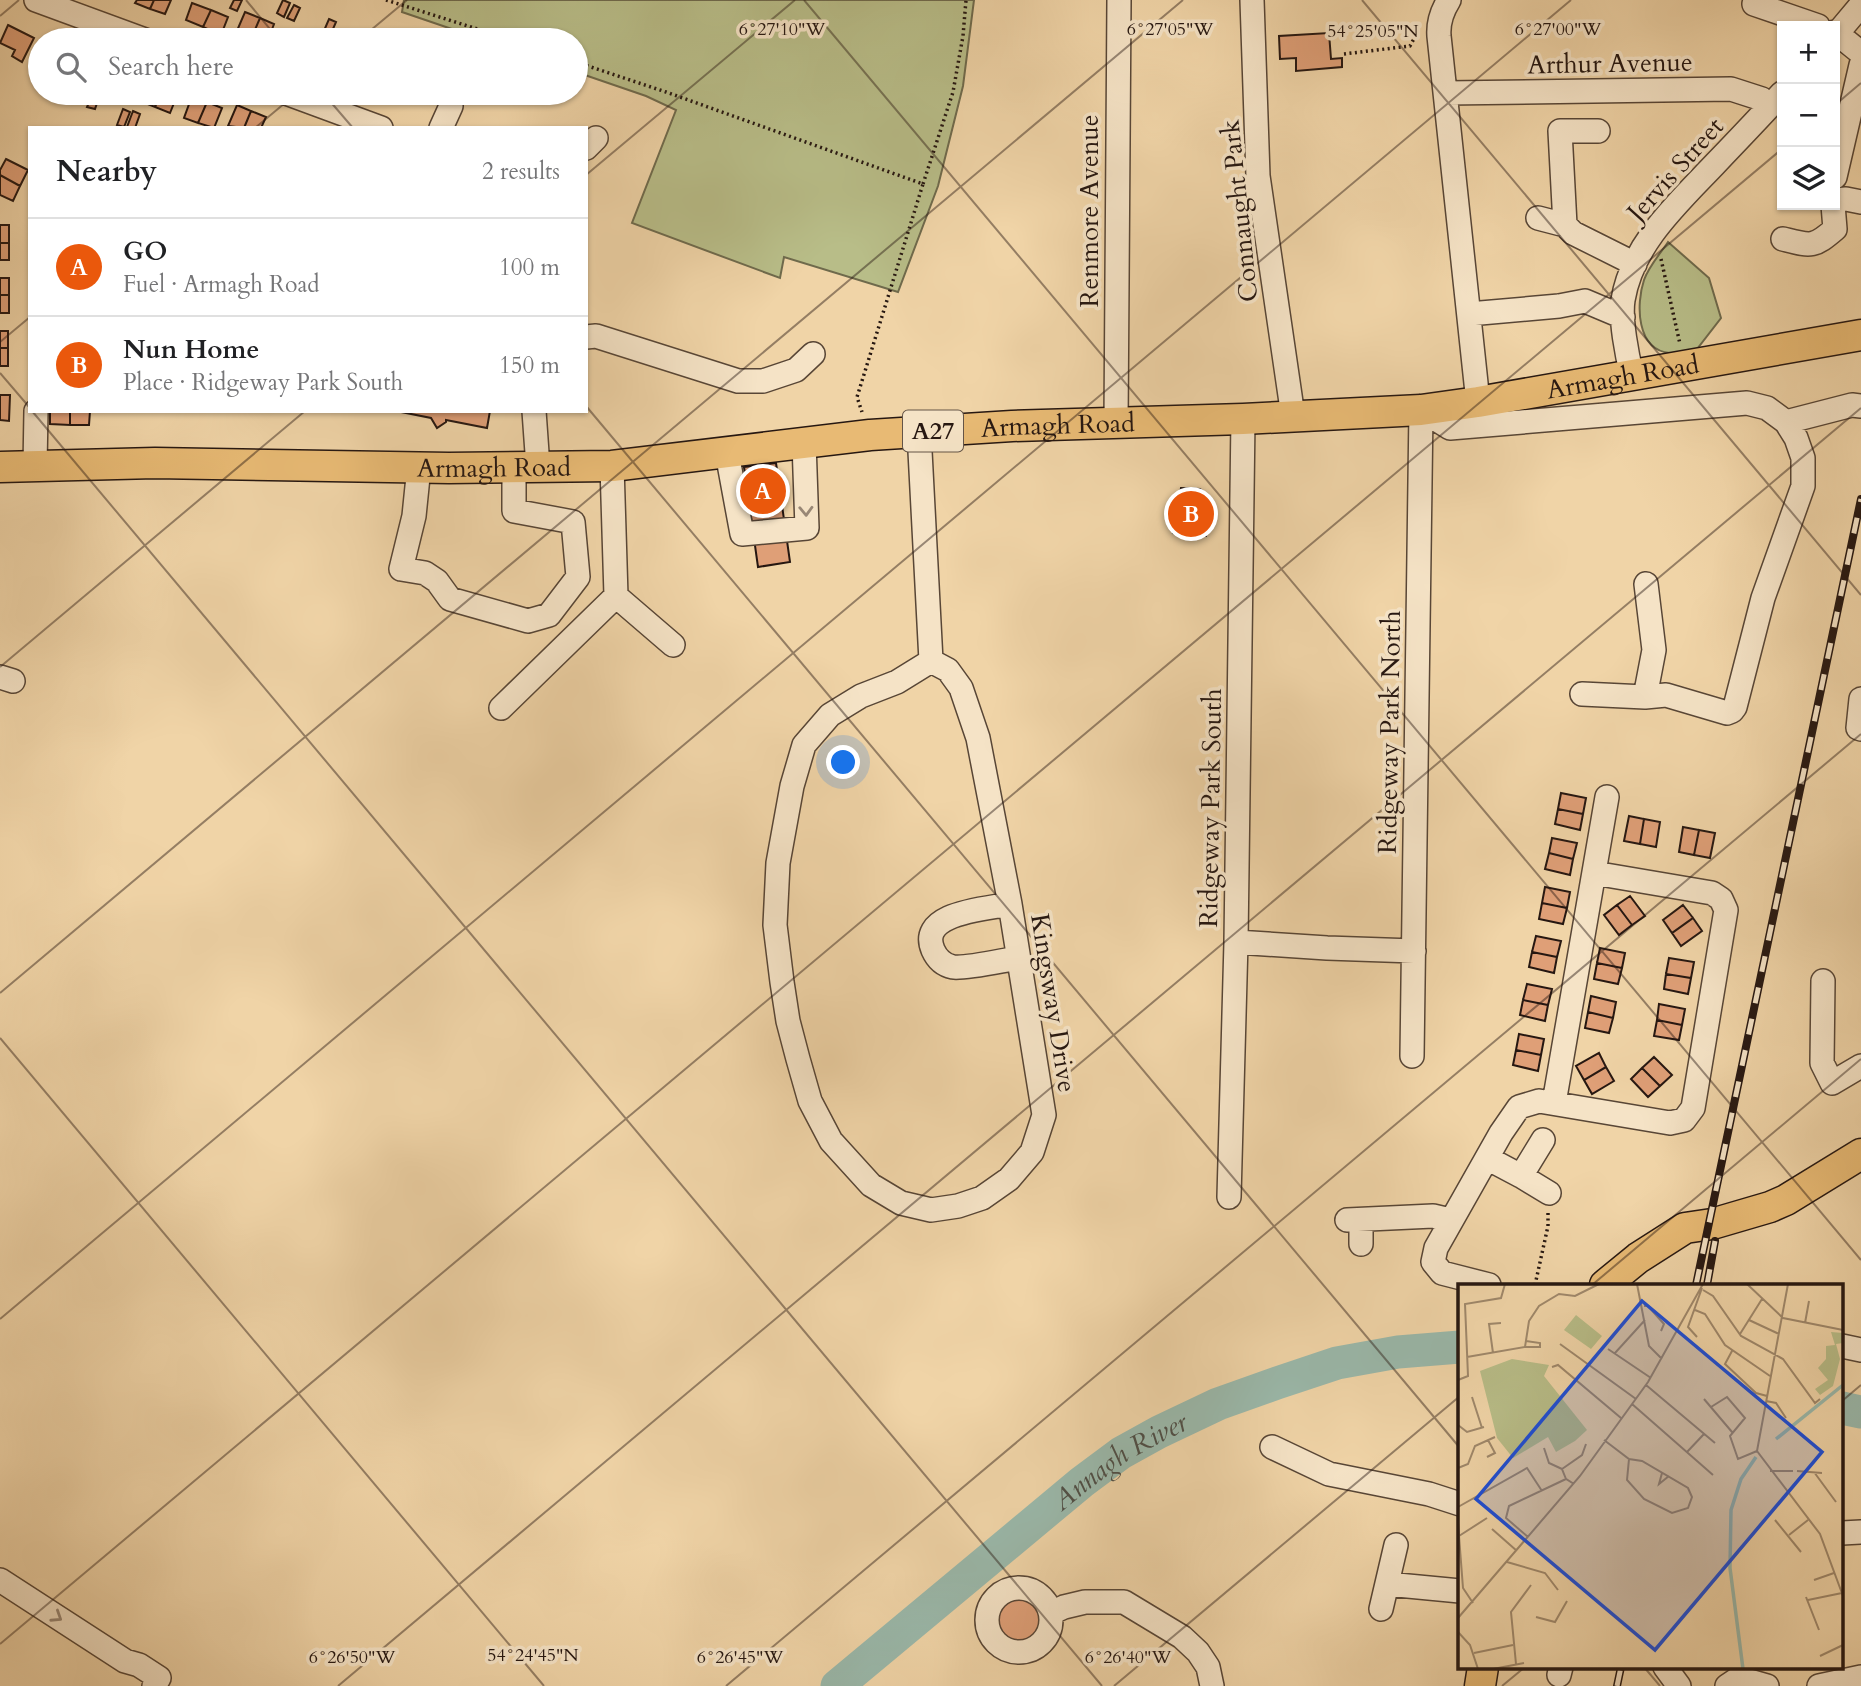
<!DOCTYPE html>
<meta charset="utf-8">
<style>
body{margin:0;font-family:Cardo,serif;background:#f6f6f6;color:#202124}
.controls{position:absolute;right:21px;top:21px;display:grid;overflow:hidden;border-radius:0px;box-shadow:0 2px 5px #0004}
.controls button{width:63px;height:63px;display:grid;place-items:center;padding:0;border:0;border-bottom:2px solid #e0e0e0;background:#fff;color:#202124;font:35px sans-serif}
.you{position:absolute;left:844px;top:763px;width:24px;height:24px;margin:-18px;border:5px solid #fff;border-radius:50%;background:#1a73e8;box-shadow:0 0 0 10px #1a73e833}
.badge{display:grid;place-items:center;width:46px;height:46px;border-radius:50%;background:#ea580c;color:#fff;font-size:23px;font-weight:700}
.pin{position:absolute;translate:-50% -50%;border:4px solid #fff;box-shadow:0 2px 7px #0006}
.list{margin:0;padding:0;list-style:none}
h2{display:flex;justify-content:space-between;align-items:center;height:91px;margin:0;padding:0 28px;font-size:30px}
h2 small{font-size:23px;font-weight:400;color:#757577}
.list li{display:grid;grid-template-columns:46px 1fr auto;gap:21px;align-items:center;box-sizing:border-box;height:98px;padding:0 28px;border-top:2px solid #e0e0e0}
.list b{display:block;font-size:26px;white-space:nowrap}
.list p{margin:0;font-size:23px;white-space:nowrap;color:#757577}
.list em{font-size:23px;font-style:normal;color:#757577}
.icon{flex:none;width:38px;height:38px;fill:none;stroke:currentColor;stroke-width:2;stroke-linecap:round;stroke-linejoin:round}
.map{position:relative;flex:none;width:1861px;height:1686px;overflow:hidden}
.search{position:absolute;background:#fff;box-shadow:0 2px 5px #0004;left:28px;top:28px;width:560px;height:77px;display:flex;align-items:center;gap:18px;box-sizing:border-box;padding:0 24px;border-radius:38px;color:#757577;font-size:26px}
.panel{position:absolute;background:#fff;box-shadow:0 2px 5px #0004;left:28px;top:126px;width:560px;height:287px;border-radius:0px}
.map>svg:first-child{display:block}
.green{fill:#b8bd88;stroke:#6f6a4c;stroke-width:2}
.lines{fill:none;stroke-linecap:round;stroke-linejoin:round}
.river{stroke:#9ab8aa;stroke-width:33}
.building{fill:#df9f77;stroke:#261711;stroke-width:2}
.minor-casing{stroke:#584636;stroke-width:26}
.major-casing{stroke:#261711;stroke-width:33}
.path{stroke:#261711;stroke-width:3.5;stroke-dasharray:2 3.5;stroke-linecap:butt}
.minor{stroke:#f5e3c6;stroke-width:23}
.major{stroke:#e8ba74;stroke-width:30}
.rail-casing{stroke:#261711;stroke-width:8}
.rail{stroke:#f5e3c6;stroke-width:5;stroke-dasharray:16;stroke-linecap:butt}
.oneway{stroke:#988775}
.ticks{fill:none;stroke:#261711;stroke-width:2;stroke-opacity:0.45}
.labels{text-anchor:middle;stroke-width:7;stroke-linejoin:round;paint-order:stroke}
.shield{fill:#f5e3c6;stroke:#645447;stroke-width:2}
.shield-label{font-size:24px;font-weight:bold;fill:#261711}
.street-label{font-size:26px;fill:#261711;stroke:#f5e3c6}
.water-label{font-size:28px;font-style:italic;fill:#4f4f47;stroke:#f5e3c6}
.inset-river{fill:none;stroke:#9ab8aa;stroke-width:3.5}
.inset-road{fill:none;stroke:#9f886b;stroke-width:2}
.view{fill:#1d4ed8;fill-opacity:0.15;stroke:#1d4ed8;stroke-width:3.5}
.inset-edge{fill:none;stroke:#261711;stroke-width:3.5}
.ticks-label{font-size:18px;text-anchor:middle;fill:#261711;stroke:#f5e3c6;stroke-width:7;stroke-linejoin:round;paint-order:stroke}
</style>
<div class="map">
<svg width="1861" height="1686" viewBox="0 0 1861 1686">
<rect width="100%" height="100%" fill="#f0d4a7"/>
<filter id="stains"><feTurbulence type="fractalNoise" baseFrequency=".00286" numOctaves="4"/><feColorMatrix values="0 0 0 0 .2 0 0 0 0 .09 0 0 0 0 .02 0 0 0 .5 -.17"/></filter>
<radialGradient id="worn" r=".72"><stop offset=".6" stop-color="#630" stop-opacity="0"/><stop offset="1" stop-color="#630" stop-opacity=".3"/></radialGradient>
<path class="green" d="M404,0H974L963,86L938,186L898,292L784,257L780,278L632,223L676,110L646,96L576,72V40H484L402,12Z
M1668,242L1709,278L1721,318L1697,349C1689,350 1678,354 1670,353C1636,350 1636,304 1644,280C1649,266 1660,254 1668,242Z"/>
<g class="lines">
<g class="river">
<path d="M1842,1408L1861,1412"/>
<path id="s1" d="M837,1686L1082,1482L1121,1453L1159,1432L1218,1404L1277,1383L1337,1363L1398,1352L1460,1347"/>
</g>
</g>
<path class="building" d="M137,0H154L150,9L135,3Z
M154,0H171L165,14L150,9Z
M234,0H242L237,11L230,8Z
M283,0L290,3L284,17L277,13Z
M192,3L211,10L203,27L186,20Z
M294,5L300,8L294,21L287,18Z
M211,10L228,17L221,35L203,27Z
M245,12L260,18L251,39L236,33Z
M260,18L274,24L268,40L251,39Z
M329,19L336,22L330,36L323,33Z
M8,25L34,38L22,62L12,56L15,50L0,43Z
M290,30L305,36L303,40H286Z
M1329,33L1331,59L1342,58V67L1296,71V58L1280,59L1279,36Z
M93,93L100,94L95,109L87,107Z
M144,93H161L155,107L140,101Z
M161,93H178L170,113L155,107Z
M192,96L207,102L198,123L184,118Z
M207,102L222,108L214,128L198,123Z
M237,105L251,111L244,128L228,126Z
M123,109L130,112L124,127L117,125Z
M133,111L140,114L135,128H129L127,127Z
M251,111L266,117L261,128H244Z
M6,159L28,170L20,186L0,175V170Z
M0,175L20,186L13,201L0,195Z
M0,225H9V243H0Z
M0,243H9V260H0Z
M0,278H9V295H0Z
M0,295H9V313H0Z
M0,331H8V348H0Z
M0,348H8V366H0Z
M0,395H10L9,421L0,420Z
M50,411H70V425L50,424Z
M70,411H90L89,425H70Z
M396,411H490L487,428L446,420V422L437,428L431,418Z
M776,463L790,562L758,567L744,467Z
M1181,488L1200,489L1207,495L1206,536L1173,533Z
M1561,793L1586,798L1583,814L1558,809Z
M1558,809L1583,814L1580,830L1555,824Z
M1629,816L1644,819L1640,844L1624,841Z
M1644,819L1660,822L1656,847L1640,844Z
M1683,827L1699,830L1694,855L1679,852Z
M1699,830L1715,833L1710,858L1694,855Z
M1552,838L1577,843L1573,859L1549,853Z
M1549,853L1573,859L1570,875L1545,869Z
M1545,887L1570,892L1567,908L1542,903Z
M1630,896L1645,916L1632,925L1617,905Z
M1542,903L1567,908L1563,924L1539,919Z
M1617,905L1632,925L1619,935L1604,915Z
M1683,905L1693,918L1672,933L1663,920Z
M1693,918L1702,931L1681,946L1672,933Z
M1536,936L1561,941L1557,957L1532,952Z
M1600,948L1625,953L1622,968L1597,963Z
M1532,952L1557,957L1554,973L1529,967Z
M1669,958L1694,962L1691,978L1666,974Z
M1597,963L1622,968L1618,984L1594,979Z
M1666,974L1691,978L1688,994L1664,989Z
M1527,984L1552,989L1548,1005L1523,1000Z
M1591,996L1616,1002L1613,1018L1588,1012Z
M1523,1000L1548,1005L1545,1021L1520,1015Z
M1659,1004L1685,1009L1682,1025L1657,1020Z
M1588,1012L1613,1018L1609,1033L1585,1028Z
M1657,1020L1682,1025L1679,1040L1654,1036Z
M1519,1034L1544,1039L1541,1055L1516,1050Z
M1516,1050L1541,1055L1538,1071L1513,1065Z
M1599,1053L1606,1067L1584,1080L1576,1066Z
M1654,1057L1672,1075L1660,1086L1642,1068Z
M1606,1067L1614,1081L1592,1094L1584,1080Z
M1642,1068L1660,1086L1648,1097L1631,1079Z
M993 1621a24 24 0 1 1 48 0a24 24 0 1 1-48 0Z"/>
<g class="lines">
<g class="minor-casing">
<path id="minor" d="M36,0L145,40
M1252,0L1258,176L1293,416
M1449,0C1442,11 1438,23 1439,36L1478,402
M1757,0L1754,4L1818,26
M1835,32L1861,53
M1835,36L1861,5
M286,93L381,128
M1446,93L1731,89L1762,99L1771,105
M441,128L451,106
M1598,131H1560L1565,225L1573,233L1635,264
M586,148L596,138
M1835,177L1861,65
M1835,200L1846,199L1861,202
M1538,218L1565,225
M1783,239C1811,246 1813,248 1835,229L1833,205
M1469,314L1559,306L1585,301L1623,317
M586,337L596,336L738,381H763L796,370L813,354
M1632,375C1627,356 1620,319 1623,300C1632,244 1678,203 1715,164C1738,140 1760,117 1782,93
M1421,410L1450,428L1747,403L1767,408L1786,422L1796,438L1803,458V486L1763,598L1735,707L1732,711L1727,713L1666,695L1645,697L1582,694
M534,411L538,467
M1786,422L1852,405L1861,406
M1116,423L1119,0
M919,432L931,661L948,670L961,688L978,738L1010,904L1044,1115L1032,1152L1009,1179L982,1198L958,1206L931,1210L901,1203L871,1185L831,1141L810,1101L798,1059L788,1021L782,982L775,925L778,863L792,786L804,745L830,715L861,696L897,682L931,661
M727,453L742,534L807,528L804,443
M35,466L36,411
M419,467L414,516L401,569L425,573L437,581L450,599L528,621L549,615L578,577L573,522L514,511V467
M616,596L673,645
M0,677L13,681
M1645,697L1654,650L1646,584
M1861,699L1858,728L1861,729
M501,708L616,596L612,466
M1010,904C988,909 917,912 933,950C937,959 943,965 953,967C965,969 1004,960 1018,958
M1236,942L1327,948L1414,951
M1823,981L1822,1063L1832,1083L1861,1066
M1412,1056L1421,410
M1554,1103L1607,797
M1487,1158L1521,1176L1549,1193
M1521,1176L1543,1140
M1229,1197L1236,942L1243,419
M1347,1220L1433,1216L1450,1220
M1361,1220V1244
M1489,1285L1442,1273L1433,1262L1436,1248L1501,1133L1519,1107L1539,1101L1670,1123L1684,1120L1693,1108L1726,910L1721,899L1712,893L1594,873
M1842,1346L1861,1350
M1272,1447L1329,1474L1429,1494L1460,1504
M1842,1533L1861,1532
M0,1580L125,1661L139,1665L159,1678L154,1686
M1387,1584L1460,1591
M987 1620a32 32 0 1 1 64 0a32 32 0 1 1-64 0Z
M1381,1609L1396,1545
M1051,1613L1064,1607L1085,1602H1124L1182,1637L1198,1652L1208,1667L1212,1686
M1665,1667L1679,1686
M1559,1675L1561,1667
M1727,1686L1739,1678L1767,1686
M1819,1686L1861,1677"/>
</g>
<g class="major-casing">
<g id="major">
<path id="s2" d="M0,467L155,463L449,468L612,466L870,435L1012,426L1243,419L1421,410L1478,402L1861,335"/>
<path d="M1605,1285L1638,1258L1685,1228L1712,1224L1770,1207L1786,1200L1861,1154"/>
<path d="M1480,1686L1483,1667"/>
</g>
</g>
<path class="path" d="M386,0L512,40
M1344,54L1410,46L1418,31
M576,62L666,92L923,184L857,397L862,412
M923,184L953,92L963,36L966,0
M1661,259L1680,344
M1535,1285L1548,1226V1213"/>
<use href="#minor" class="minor"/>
<use href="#major" class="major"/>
<g class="rail-casing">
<path id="rail" d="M1696,1285L1861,499
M1707,1285L1715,1241
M1617,1686L1621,1667"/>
</g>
<use href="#rail" class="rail"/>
</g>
<defs><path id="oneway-chevron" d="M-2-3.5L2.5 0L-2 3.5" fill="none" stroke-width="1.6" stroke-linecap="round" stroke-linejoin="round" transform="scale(1.75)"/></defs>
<g class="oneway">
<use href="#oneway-chevron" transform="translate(806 511) rotate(88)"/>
<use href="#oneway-chevron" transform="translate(57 1617) rotate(33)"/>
</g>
<path class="ticks" d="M246,0L279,40M804,0L1861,1260M1362,0L1861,595M0,16L19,0M359,40L407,0M323,93L353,128M1835,105L1861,83M255,128L297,93M586,175L795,0M0,342L30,317M0,373L30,408M586,406L1460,1448M32,411L1102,1686M0,667L305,411M0,993L1183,0M0,1038L544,1686M1592,1285L1861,1059M0,1319L1571,0M1842,1401L1861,1385M0,1644L1782,149M1644,1667L1660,1686M338,1686L1861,408M726,1686L1861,734M1114,1686L1460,1396M1502,1686L1525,1667"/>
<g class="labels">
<rect class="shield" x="903" y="410.5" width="60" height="41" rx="5"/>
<g class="shield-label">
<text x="933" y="439">A27</text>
</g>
<g class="street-label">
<text transform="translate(1610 63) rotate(-1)" y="9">Arthur Avenue</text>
<text transform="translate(1675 169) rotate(-48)" y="9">Jervis Street</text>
<text transform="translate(1089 211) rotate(-90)" y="9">Renmore Avenue</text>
<text transform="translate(1239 211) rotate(-96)" y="9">Connaught Park</text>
<text dy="9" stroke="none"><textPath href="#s2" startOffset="1628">Armagh Road</textPath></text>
<text dy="9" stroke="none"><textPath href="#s2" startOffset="1060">Armagh Road</textPath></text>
<text dy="9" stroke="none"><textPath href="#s2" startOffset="494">Armagh Road</textPath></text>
<text transform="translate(1389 732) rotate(-89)" y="9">Ridgeway Park North</text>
<text transform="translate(1210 808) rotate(-89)" y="9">Ridgeway Park South</text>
<text transform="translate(1054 1003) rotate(81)" y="9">Kingsway Drive</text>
</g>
<g class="water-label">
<text dy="10" stroke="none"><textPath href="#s1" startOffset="362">Annagh River</textPath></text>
</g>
</g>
<g transform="translate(1458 1284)">
<rect width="385" height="385" fill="#f0d4a7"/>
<path d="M118,31L144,52L133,65L106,46ZM373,48L385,49V59L378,60L382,75L375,102L362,111L357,105L370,96L360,84L368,75V62L377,61ZM54,75L91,81L86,92L129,146L117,157L98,168L90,153L55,174L39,154L22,87Z" fill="#b8bd88"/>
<path class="inset-river" d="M318,155L385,101M285,385L272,284L273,226L283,195L298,173"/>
<path class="inset-road" d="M179,0L191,62L204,75M289,0L325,34L385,46M330,0L299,167L362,250L385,312M245,6L255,12L283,52L325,75L357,119L362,115M186,22H190L206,40L203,47M237,26L247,30L267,61L312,92M291,36L321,50M347,39L351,17M282,50L304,15M239,53L230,43L244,4M102,60L178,115M67,63H82V59L68,57M150,65L193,94M274,67L267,80L298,109L309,112M35,69L31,40L43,39M157,69L187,36M9,73L67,63L71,37L81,22L101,10L117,12L141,0M94,83L100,81L163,134M0,96L10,92L7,20L43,14L47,0M188,101L257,159M14,113L24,144M246,115L274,148M308,117L318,119L328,134M174,120L255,191M253,123L269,113L287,134L272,152L280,175L299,167M0,141L9,148L26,143M146,156L171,175L184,177L230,204L234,213L230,224L214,229L186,215L169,196L171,175M86,164L91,179L104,185M229,168L246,150M29,173L37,169L30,156M0,184L10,180L17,162L37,153M312,187H335M339,187L364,189M356,188L378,218M204,189L201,200L211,192M108,195L104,185L124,171L128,160M0,223L69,184L84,207M317,236L343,268M0,239L5,304L15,319M34,245L59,267M331,251L350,236M1,252L29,234M70,253L48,234L51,222L108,195L116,200M49,278L87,289L100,306M356,296L376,289M348,313L361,346M350,316L384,309M78,333L97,338L109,317M0,334L122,192L190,98L245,0M0,348L12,361L20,385M16,369L55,361M362,372L385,361M58,380L53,328L73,301M35,385L66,379"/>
<path class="view" d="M184,17L364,168L197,366L18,215Z"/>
<rect width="385" height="385" class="inset-edge"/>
</g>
<g class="ticks-label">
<text x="782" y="35">6°27'10"W</text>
<text x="1170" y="35">6°27'05"W</text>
<text x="1558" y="35">6°27'00"W</text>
<text x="1373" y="37">54°25'05"N</text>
<text x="533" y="1661">54°24'45"N</text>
<text x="352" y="1663">6°26'50"W</text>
<text x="740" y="1663">6°26'45"W</text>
<text x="1128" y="1663">6°26'40"W</text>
</g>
<rect width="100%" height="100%" filter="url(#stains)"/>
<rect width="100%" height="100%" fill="url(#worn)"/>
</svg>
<div class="controls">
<button>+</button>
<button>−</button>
<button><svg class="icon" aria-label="layers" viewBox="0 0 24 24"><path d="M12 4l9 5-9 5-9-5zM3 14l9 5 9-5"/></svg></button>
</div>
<div class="you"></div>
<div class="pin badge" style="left:763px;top:491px">A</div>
<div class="pin badge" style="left:1191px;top:514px">B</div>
<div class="search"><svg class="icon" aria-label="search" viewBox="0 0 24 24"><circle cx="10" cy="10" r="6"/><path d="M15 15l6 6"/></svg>Search here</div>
<section class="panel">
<h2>Nearby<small>2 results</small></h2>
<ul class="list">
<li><span class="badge">A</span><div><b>GO</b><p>Fuel · Armagh Road</p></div><em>100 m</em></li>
<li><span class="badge">B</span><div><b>Nun Home</b><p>Place · Ridgeway Park South</p></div><em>150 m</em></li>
</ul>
</section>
</div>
